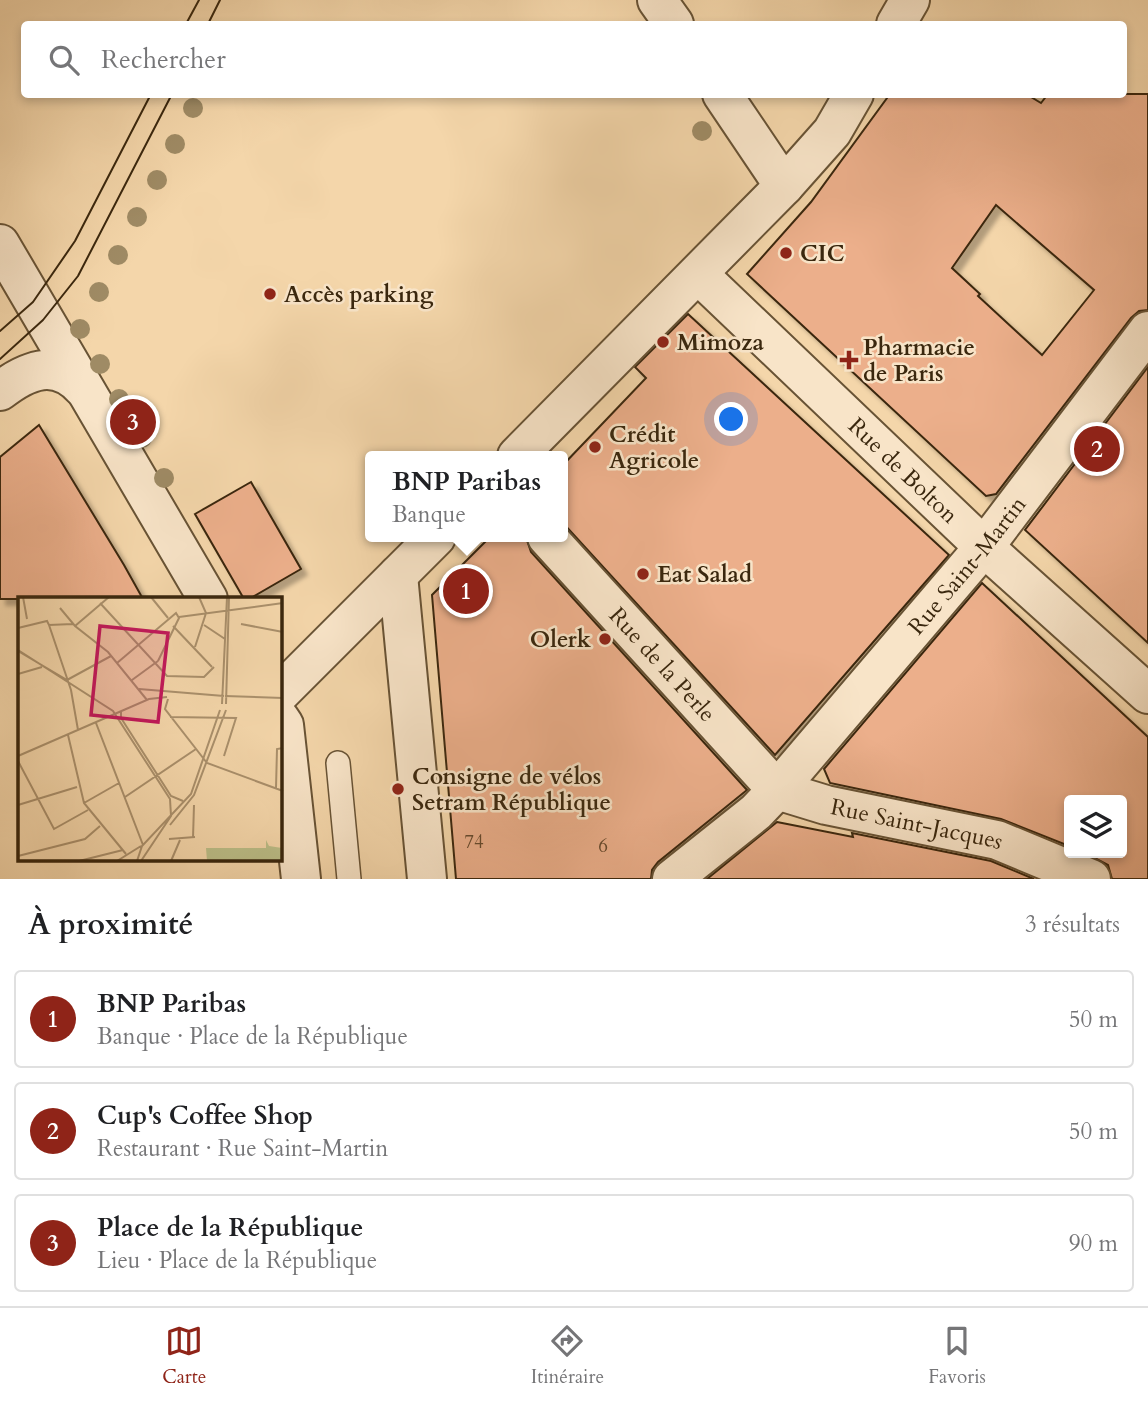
<!DOCTYPE html>
<html lang="fr">
<meta charset="utf-8">
<style>
body{margin:0;font-family:Cardo,serif;background:#f2f2f2;color:#202124}
.controls{position:absolute;right:21px;bottom:21px;display:grid;overflow:hidden;border-radius:7px;box-shadow:0 4px 10px #0003}
.controls button{width:63px;height:63px;display:grid;place-items:center;padding:0;border:0;border-bottom:2px solid #e0e0e0;background:#fff;color:#202124;font:35px sans-serif}
.you{position:absolute;left:732px;top:420px;width:24px;height:24px;margin:-18px;border:5px solid #fff;border-radius:50%;background:#1a73e8;box-shadow:0 0 0 10px #1a73e833}
.badge{display:grid;place-items:center;width:46px;height:46px;border-radius:50%;background:#8f2418;color:#fff;font-size:23px;font-weight:700}
.pin{position:absolute;translate:-50% -50%;border:4px solid #fff;box-shadow:0 2px 7px #0006}
.popup{position:absolute;left:365px;top:451px;width:203px;height:91px;box-sizing:border-box;display:grid;place-content:center;border-radius:7px;background:#fff;filter:drop-shadow(0 2px 5px #0005);font-size:23px;white-space:nowrap;color:#757577}
.popup b{font-size:26px;color:#202124}
.popup::after{content:'';position:absolute;left:50%;top:100%;margin-left:-14px;border:14px solid transparent;border-top-color:#fff}
.list{margin:0;padding:0;list-style:none}
h2{display:flex;justify-content:space-between;align-items:center;height:91px;margin:0;padding:0 28px;font-size:30px}
h2 small{font-size:23px;font-weight:400;color:#757577}
.list li{display:grid;grid-template-columns:46px 1fr auto;gap:21px;align-items:center;box-sizing:border-box;height:98px;margin:0 14px 14px;padding:0 14px;border:2px solid #e0e0e0;border-radius:7px}
.list b{display:block;font-size:26px;white-space:nowrap}
.list p{margin:0;font-size:23px;white-space:nowrap;color:#757577}
.list em{font-size:23px;font-style:normal;color:#757577}
.icon{flex:none;width:38px;height:38px;fill:none;stroke:currentColor;stroke-width:2;stroke-linecap:round;stroke-linejoin:round}
.map{position:relative;flex:none;width:1148px;height:879px;overflow:hidden}
.search{position:absolute;background:#fff;box-shadow:0 4px 10px #0003;left:21px;right:21px;top:21px;height:77px;display:flex;align-items:center;gap:18px;box-sizing:border-box;padding:0 24px;border-radius:7px;color:#757577;font-size:26px}
.sheet{height:427px;background:#fff}
nav{display:flex;justify-content:space-around;align-items:center;box-sizing:border-box;height:98px;border-top:2px solid #e0e0e0;background:#fff;font-size:19px;color:#757577}
nav a{display:grid;justify-items:center;gap:4px}
nav .on{color:#8f2418}
.map>svg:first-child{display:block}
.building{fill:#ecaf8b;stroke:#3a270e;stroke-width:2;fill-rule:evenodd;filter:url(#shadow)}
.lines{fill:none;stroke-linecap:round;stroke-linejoin:round}
.lane-casing{stroke:#685335;stroke-width:26}
.street-casing{stroke:#685335;stroke-width:42}
.lane{stroke:#f8e4c8;stroke-width:23}
.street{stroke:#f8e4c8;stroke-width:38}
.tram{stroke:#3a270e;stroke-width:2}
.tree{fill:#9f8b65}
.poi-dot{fill:#8f2418;stroke:#f8e4c8;stroke-width:2.5}
.labels{text-anchor:middle;stroke-width:5;stroke-linejoin:round;paint-order:stroke}
.number-label{font-size:19px;fill:#66492d}
.poi-label{font-size:23px;font-weight:bold;fill:#3a270e;stroke:#f8e4c8;text-anchor:start}
.street-label{font-size:23px;fill:#3a270e;stroke:#f8e4c8}
.inset-road{fill:none;stroke:#aa906c;stroke-width:2}
.view{fill:#c2185b;fill-opacity:0.15;stroke:#c2185b;stroke-width:3.5}
.inset-edge{fill:none;stroke:#3a270e;stroke-width:3.5}
</style>
<div class="map">
<svg width="1148" height="879" viewBox="0 0 1148 879">
<defs>
<filter id="shadow"><feDropShadow dx="6" dy="6" stdDeviation="2" flood-color="#0004"/></filter>
</defs>
<rect width="100%" height="100%" fill="#f4d6aa"/>
<filter id="stains"><feTurbulence type="fractalNoise" baseFrequency=".00286" numOctaves="4"/><feColorMatrix values="0 0 0 0 .2 0 0 0 0 .09 0 0 0 0 .02 0 0 0 .5 -.17"/></filter>
<radialGradient id="worn" r=".72"><stop offset=".6" stop-color="#630" stop-opacity="0"/><stop offset="1" stop-color="#630" stop-opacity=".3"/></radialGradient>
<path class="building" d="M890,94H1026L1041,103L1048,94H1148V310L1139,311L1131,318L996,494L986,496L747,274L811,202ZM996,205L1094,290L1042,355L978,296L980,294L952,268Z
M688,314L949,555L775,755L562,522V466L646,378L635,367Z
M1148,367V643L1025,530Z
M39,425L124,565L143,599H0V457Z
M251,482L301,569L249,599H244L195,514Z
M490,537H526L531,552L747,790L658,862L652,870L651,879H456L432,595Z
M982,583L1148,737V879H1112L1108,865L1085,853H1122V800H1069V846L1001,819L830,783L824,769Z
M777,822L853,837L852,833L991,861L1034,879H707Z"/>
<g class="lines">
<g class="lane-casing">
<path id="lane" d="M338,763L349,879"/>
</g>
<g class="street-casing">
<g id="street">
<path d="M657,0L674,24"/>
<path d="M896,24L910,0"/>
<path d="M722,94L784,186"/>
<path d="M0,244L208,599"/>
<path id="s1" d="M698,274L984,547L1148,694"/>
<path d="M0,391C27,370 56,358 83,388"/>
<path d="M517,456L784,186L832,132L854,94"/>
<path id="s2" d="M547,537L777,790"/>
<path d="M398,575L427,879"/>
<path d="M280,693L436,537"/>
<path d="M280,719L284,725L301,879"/>
<path id="s3" d="M777,790L826,805L997,840L1091,879"/>
<path id="s4" d="M672,879L756,812L777,790L984,547L1148,331"/>
</g>
</g>
<use href="#lane" class="lane"/>
<use href="#street" class="street"/>
<path class="tram" d="M186,24L199,0
M208,24L220,0
M0,331L33,302L75,241L151,94
M0,359L43,320L78,276L172,94"/>
</g>
<g class="tree">
<circle cx="193" cy="108" r="10"/>
<circle cx="702" cy="131" r="10"/>
<circle cx="175" cy="144" r="10"/>
<circle cx="157" cy="180" r="10"/>
<circle cx="137" cy="217" r="10"/>
<circle cx="118" cy="255" r="10"/>
<circle cx="99" cy="292" r="10"/>
<circle cx="80" cy="329" r="10"/>
<circle cx="100" cy="364" r="10"/>
<circle cx="119" cy="399" r="10"/>
<circle cx="142" cy="438" r="10"/>
<circle cx="164" cy="478" r="10"/>
</g>
<g class="poi-dot">
<circle cx="786" cy="253" r="7"/>
<circle cx="270" cy="294" r="7"/>
<circle cx="663" cy="342" r="7"/>
<path d="M845.5 349.5h7v7h7v7h-7v7h-7v-7h-7v-7h7z"/>
<circle cx="595" cy="447" r="7"/>
<circle cx="643" cy="574" r="7"/>
<circle cx="605" cy="639" r="7"/>
<circle cx="398" cy="789" r="7"/>
</g>
<g class="labels">
<g class="number-label">
<text x="474" y="848">74</text>
<text x="603" y="852">6</text>
</g>
<g class="poi-label">
<text x="800" y="261">CIC</text>
<text x="284" y="302">Accès parking</text>
<text x="677" y="350">Mimoza</text>
<text x="863" y="355">Pharmacie<tspan x="863" dy="26">de Paris</tspan></text>
<text x="609" y="442">Crédit<tspan x="609" dy="26">Agricole</tspan></text>
<text x="657" y="582">Eat Salad</text>
<text x="591" y="647" text-anchor="end">Olerk</text>
<text x="412" y="784">Consigne de vélos<tspan x="412" dy="26">Setram République</tspan></text>
</g>
<g class="street-label">
<text dy="8" stroke="none"><textPath href="#s1" startOffset="284">Rue de Bolton</textPath></text>
<text dy="8" stroke="none"><textPath href="#s4" startOffset="432">Rue Saint-Martin</textPath></text>
<text dy="8" stroke="none"><textPath href="#s2" startOffset="172">Rue de la Perle</textPath></text>
<text dy="8" stroke="none"><textPath href="#s3" startOffset="144">Rue Saint-Jacques</textPath></text>
</g>
</g>
<g transform="translate(18 597)">
<rect width="264" height="264" fill="#f4d6aa"/>
<path d="M248,243L251,249L264,251V264H189L188,251H248Z" fill="#bbbe88"/>
<path class="inset-road" d="M5,0L9,22M133,0L150,21M82,6L149,79L186,80L196,70M42,11L57,29L90,55L129,103M161,20L265,6M223,27L265,35M31,28L53,93L60,133M186,28L207,42M57,29L91,0M155,29L194,70M0,31L29,24L31,28L55,27M177,50L188,16L181,0M0,53L95,114L152,202L153,219L123,264M0,54L49,83L93,59M99,66L158,16L161,21L140,64M0,77L24,70M114,83L140,64M121,92L206,99M207,99L265,101M150,102L147,112L189,166L265,194M204,107L209,0M208,107L211,0M103,114V121L153,199L165,204M152,120L218,121L206,159M78,126L125,248M50,138L66,206L108,257M0,159L131,102L149,100M0,164L36,232L70,213M258,191L259,152L265,151M107,200L178,152M66,206L101,186M0,208L59,190M152,228L176,198L208,113M175,241L176,208M151,242L177,240M0,259L67,242L82,229M61,264L105,253M99,264L123,249M119,264L124,249L173,197L202,113M153,264L162,243"/>
<path class="view" d="M82,29L150,36L140,125L73,118Z"/>
<rect width="264" height="264" class="inset-edge"/>
</g>
<rect width="100%" height="100%" filter="url(#stains)"/>
<rect width="100%" height="100%" fill="url(#worn)"/>
</svg>
<div class="controls">
<button><svg class="icon" aria-label="layers" viewBox="0 0 24 24"><path d="M12 4l9 5-9 5-9-5zM3 14l9 5 9-5"/></svg></button>
</div>
<div class="you"></div>
<div class="pin badge" style="left:466px;top:591px">1</div>
<div class="popup"><b>BNP Paribas</b>Banque</div>
<div class="pin badge" style="left:1097px;top:449px">2</div>
<div class="pin badge" style="left:133px;top:422px">3</div>
<div class="search"><svg class="icon" aria-label="search" viewBox="0 0 24 24"><circle cx="10" cy="10" r="6"/><path d="M15 15l6 6"/></svg>Rechercher</div>
</div>
<section class="sheet">
<h2>À proximité<small>3 résultats</small></h2>
<ul class="list">
<li><span class="badge">1</span><div><b>BNP Paribas</b><p>Banque · Place de la République</p></div><em>50 m</em></li>
<li><span class="badge">2</span><div><b>Cup's Coffee Shop</b><p>Restaurant · Rue Saint-Martin</p></div><em>50 m</em></li>
<li><span class="badge">3</span><div><b>Place de la République</b><p>Lieu · Place de la République</p></div><em>90 m</em></li>
</ul>
</section>
<nav>
<a class="on"><svg class="icon" aria-label="map" viewBox="0 0 24 24"><path d="M3 6l6-2 6 2 6-2v14l-6 2-6-2-6 2zM9 4v14M15 6v14"/></svg>Carte</a>
<a><svg class="icon" aria-label="directions" viewBox="0 0 24 24"><path d="M12 3l9 9-9 9-9-9zM9 14v-3h6M13 9l2 2-2 2"/></svg>Itinéraire</a>
<a><svg class="icon" aria-label="saved" viewBox="0 0 24 24"><path d="M7 4h10v16l-5-4-5 4z"/></svg>Favoris</a>
</nav>
